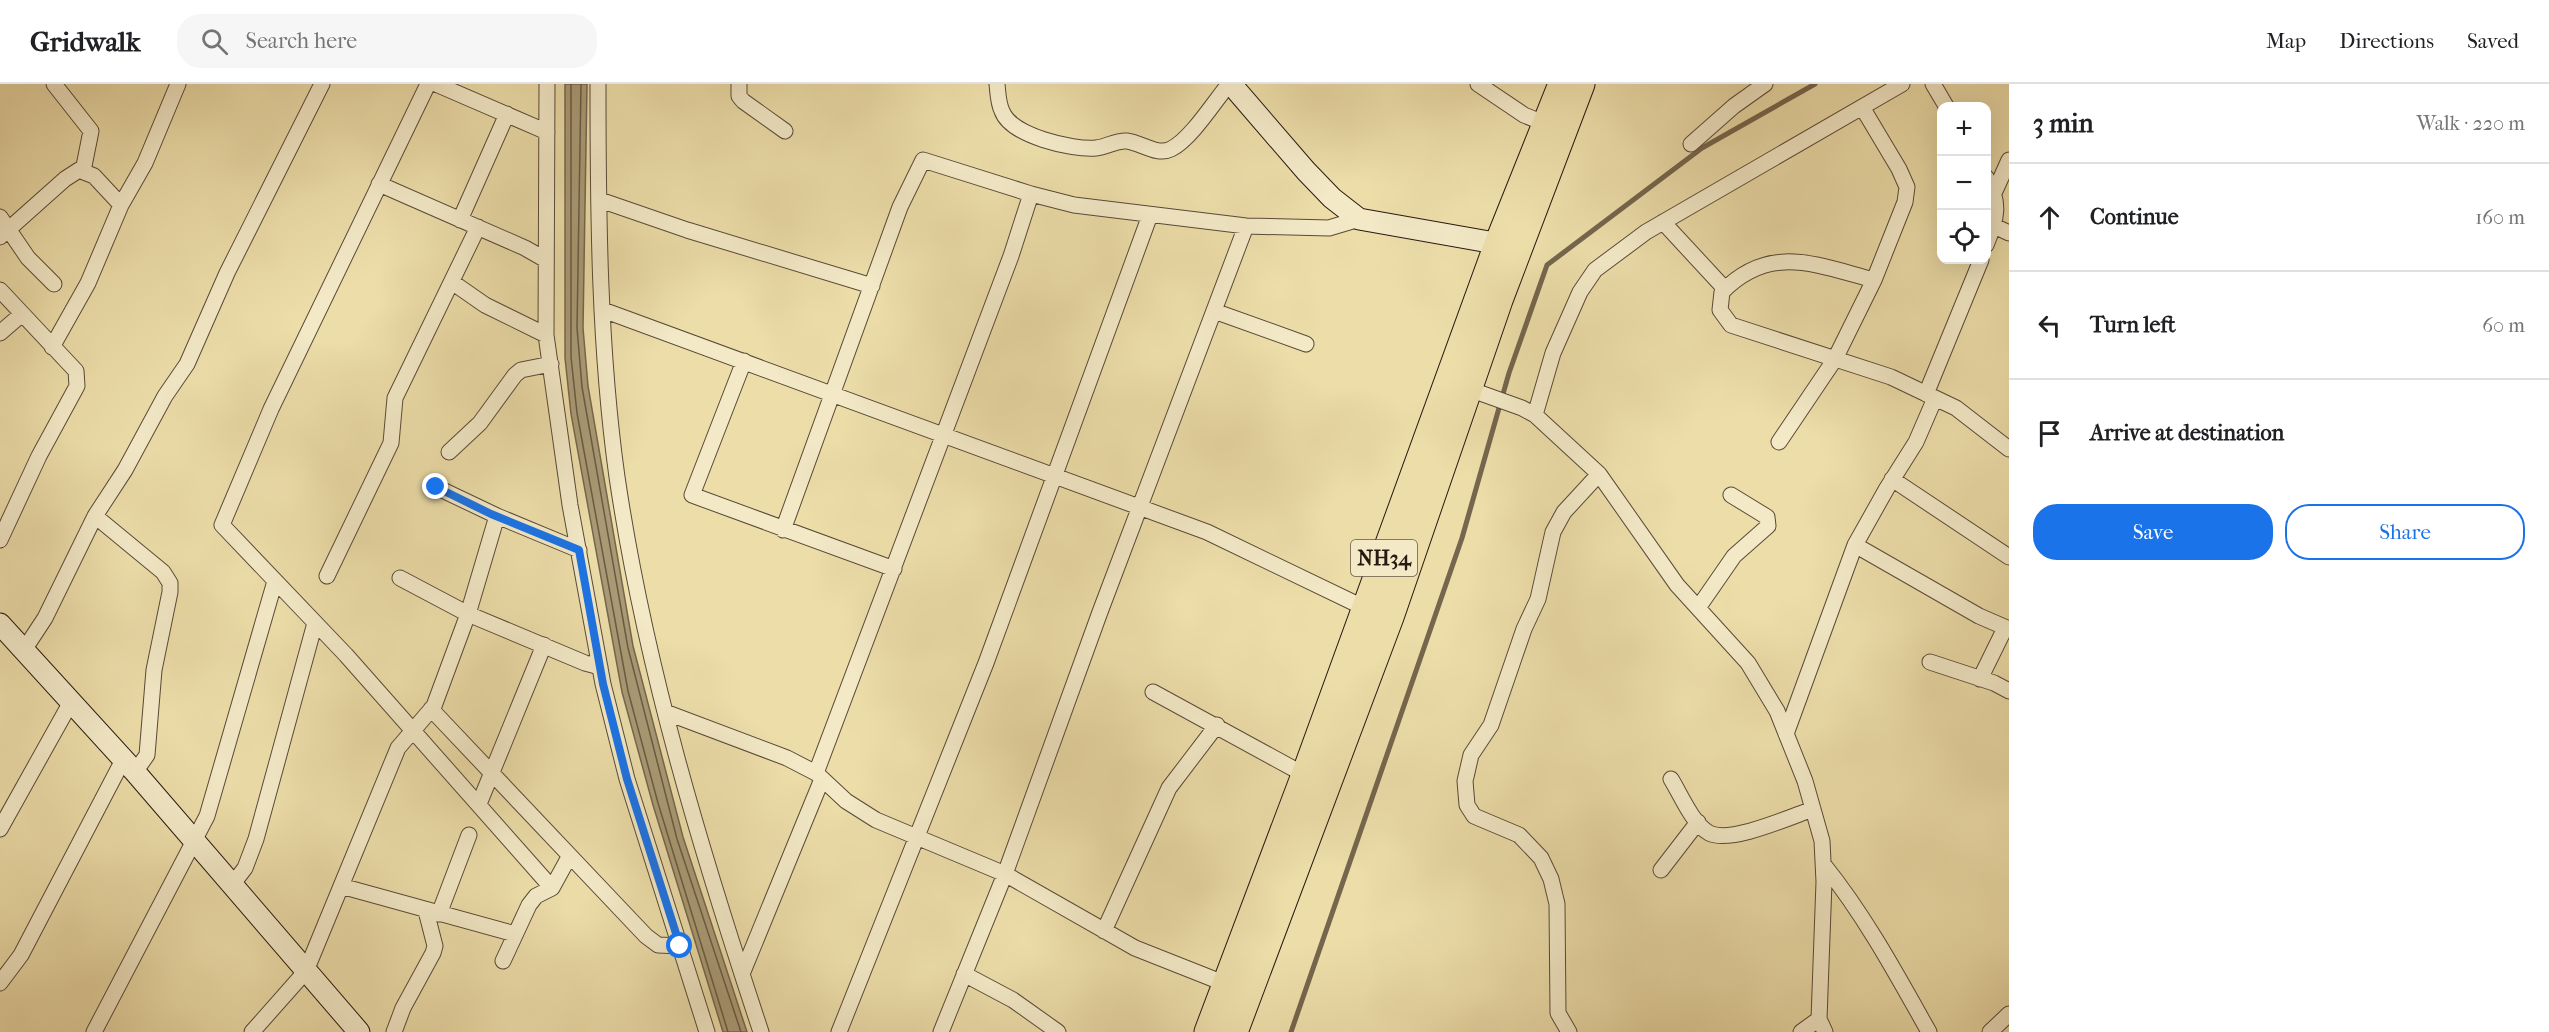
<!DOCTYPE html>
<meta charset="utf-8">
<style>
body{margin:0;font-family:"IM FELL French Canon",serif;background:#f6f6f6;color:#202124}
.controls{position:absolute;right:18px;top:18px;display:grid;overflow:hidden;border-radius:12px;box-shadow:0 6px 24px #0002}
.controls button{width:54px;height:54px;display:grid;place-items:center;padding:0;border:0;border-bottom:2px solid #e0e0e0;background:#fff;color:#202124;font:30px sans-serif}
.stop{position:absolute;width:18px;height:18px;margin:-14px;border:4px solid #1a73e8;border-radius:50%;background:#fff}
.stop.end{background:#1a73e8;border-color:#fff;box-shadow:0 2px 6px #0008}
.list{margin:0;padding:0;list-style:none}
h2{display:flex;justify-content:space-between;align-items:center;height:78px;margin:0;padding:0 24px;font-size:26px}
h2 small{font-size:20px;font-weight:400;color:#757577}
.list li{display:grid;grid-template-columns:39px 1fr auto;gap:18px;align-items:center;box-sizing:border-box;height:108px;padding:0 24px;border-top:2px solid #e0e0e0}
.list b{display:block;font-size:22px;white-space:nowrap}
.list em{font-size:20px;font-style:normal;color:#757577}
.actions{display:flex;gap:12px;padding:18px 24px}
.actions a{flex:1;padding:14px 0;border:2px solid #1a73e8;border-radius:24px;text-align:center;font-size:21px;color:#1a73e8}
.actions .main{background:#1a73e8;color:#fff}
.icon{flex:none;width:33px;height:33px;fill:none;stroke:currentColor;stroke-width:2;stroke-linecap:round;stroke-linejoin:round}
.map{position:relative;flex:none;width:2009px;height:948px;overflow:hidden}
header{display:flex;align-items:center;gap:36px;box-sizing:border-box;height:84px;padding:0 30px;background:#fff;border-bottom:2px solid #e0e0e0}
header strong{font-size:28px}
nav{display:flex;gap:33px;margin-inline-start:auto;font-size:21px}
.search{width:420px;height:54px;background:#f6f6f6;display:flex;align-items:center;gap:15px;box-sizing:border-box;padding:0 21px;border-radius:24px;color:#757577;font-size:22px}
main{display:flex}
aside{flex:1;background:#fff}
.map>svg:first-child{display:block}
.water{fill:#a99a75;stroke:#75664d;stroke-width:1.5}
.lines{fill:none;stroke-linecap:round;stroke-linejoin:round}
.shore{stroke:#685a43;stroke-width:1.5}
.stream{stroke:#75664d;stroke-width:5}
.street-casing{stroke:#594a37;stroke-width:17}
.secondary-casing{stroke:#281911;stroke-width:23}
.highway-casing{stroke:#281911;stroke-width:29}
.street{stroke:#f3e9c7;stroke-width:15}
.secondary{stroke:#f3e9c7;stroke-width:21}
.highway{stroke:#ecdda9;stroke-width:27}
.route{stroke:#1a73e8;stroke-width:8}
.labels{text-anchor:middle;stroke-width:5;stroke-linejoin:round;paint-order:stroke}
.shield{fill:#f3e9c7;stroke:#655748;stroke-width:1.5}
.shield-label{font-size:21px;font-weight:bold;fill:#281911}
</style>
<header>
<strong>Gridwalk</strong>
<div class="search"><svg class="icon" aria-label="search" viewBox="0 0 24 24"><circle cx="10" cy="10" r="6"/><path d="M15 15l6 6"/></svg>Search here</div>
<nav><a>Map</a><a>Directions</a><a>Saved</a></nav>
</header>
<main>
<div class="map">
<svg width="2009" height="948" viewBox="0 0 2009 948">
<rect width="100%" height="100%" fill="#ecdda9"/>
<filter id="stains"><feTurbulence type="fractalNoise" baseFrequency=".00333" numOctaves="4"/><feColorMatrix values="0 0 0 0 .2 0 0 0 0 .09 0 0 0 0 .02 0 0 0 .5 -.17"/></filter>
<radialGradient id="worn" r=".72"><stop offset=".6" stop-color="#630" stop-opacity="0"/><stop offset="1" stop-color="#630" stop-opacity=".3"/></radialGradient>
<path class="water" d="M565,0H587L583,244L588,302L633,562L683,753L747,948H723L653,721L622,608L571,330L565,274Z"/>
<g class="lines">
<path class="shore" d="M571,0V273L577,329L628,607L658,719L728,948
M581,0L577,244L582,303L628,564L677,755L741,948"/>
<path class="stream" d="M1291,948L1462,454L1509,289L1547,181L1702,64L1815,0"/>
<g class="street-casing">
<path id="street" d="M54,0L91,47L83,87
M428,0L271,325L222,441L346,571L552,804
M436,0L547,48
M547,0L546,251L570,421L603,600L627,695L707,948
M598,0C598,131 599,264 617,393C645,583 701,767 761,948
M739,0V12L743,17L785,47
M997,0C998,9 998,19 1002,27C1011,52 1072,66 1096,64C1107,63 1116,56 1127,57C1142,59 1157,72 1171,65C1191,55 1214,18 1229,0
M1478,0L1524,31L1546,40
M1933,0L1946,22
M1691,60L1734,22L1765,0
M1986,93C2001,118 1997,135 1986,161
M379,100L525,164L546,176
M1995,107L2009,76
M600,116L687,146L872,202
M0,133L28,174L54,200
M460,136L507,30
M1663,138L1725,205
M1994,142L2009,149
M0,153L65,95L79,86L94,92L121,121
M1874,196C1816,181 1770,159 1722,208L1720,226L1731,241L1891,293L1956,324L2009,365
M452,198L485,221L546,251
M0,206L76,287L77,302L39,372L0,456
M603,226L1207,448L1371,527
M1214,227L1306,260
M0,249L22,230
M52,263L88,199L121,121L145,79L178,0
M744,277L692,411L894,485
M1469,305L1522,324L1535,331L1599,390L1677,501L1748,579L1777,627L1805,697L1822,757L1824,798L1819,935L1825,948
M1926,310L1981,176
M1535,331L1553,269L1580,208L1595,186L1646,148L1902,0
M1779,358L1835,275L1874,196L1905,118L1907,103L1899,85L1862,23
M449,368L480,339L515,291L521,286L551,280
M1892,395L2009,473
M436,403L497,432L579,466
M95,432L163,488L170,499V508L154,586L147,671L135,688
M783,446L900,123L923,76L1031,110L1074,121L1246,142L1329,144L1359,135
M1855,461L1979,532L2009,545
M327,492L391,359L395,314L478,143
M400,494L468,530L585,579L600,583
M1698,524L1734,472L1768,442L1767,433L1731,411
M24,566L45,534L95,432L125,386L165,312L187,280L227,189L322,0
M1930,578L1994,599L2009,607
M1980,595L2005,544
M1153,608L1305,691
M431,625L646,852L658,861L680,862
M665,628L787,674L816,689L846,717L876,736L1005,790L1135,864L1226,900
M1786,650L1855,461L1887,404L1916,358L1935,314
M816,689L1011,172L1031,110
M1671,695C1681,711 1692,739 1709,749C1730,760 1790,733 1813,725
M479,720L544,561
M0,745L71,618
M1824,781C1865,832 1897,891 1929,948
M1661,786L1698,738
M232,801L245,784L256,755L315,539
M341,802L515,850
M439,830L469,751
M1104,847L1169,704L1217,641
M503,877L529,821L536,812L552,804L569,773
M742,890L822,695
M964,890L1013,916L1058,948
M0,899L21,871L123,676
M94,948L207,732L275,497
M252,948L306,887L398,664L434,622L468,530L497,432
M394,948L403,924L433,869L435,862L426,827
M839,948L986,579L1150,131
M941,948L1005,790L1100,528L1246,142
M1569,948L1558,929L1557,820L1551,795L1541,774L1519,751L1474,732L1467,721L1465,697L1471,671L1491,641L1524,545L1538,515L1553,448L1564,428L1599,390
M1801,948L1819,935
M1990,948L2009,930"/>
</g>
<g class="secondary-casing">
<path id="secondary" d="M1231,0L1306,87L1332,114L1359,135L1512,162
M0,540L135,688L359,948"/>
</g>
<g class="highway-casing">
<path id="highway" d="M1208,948L1305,691L1498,160L1562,0
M1234,948L1390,533L1499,216L1581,0"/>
</g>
<use href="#street" class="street"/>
<use href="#secondary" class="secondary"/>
<use href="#highway" class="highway"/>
</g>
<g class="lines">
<path class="route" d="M436,403L491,430L579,466L603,600L627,695L680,862"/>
</g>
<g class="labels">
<rect class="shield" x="1351" y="456" width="66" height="36" rx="4.5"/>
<g class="shield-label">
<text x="1384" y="481">NH34</text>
</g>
</g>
<rect width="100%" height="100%" filter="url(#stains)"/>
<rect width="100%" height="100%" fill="url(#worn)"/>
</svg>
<div class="controls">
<button>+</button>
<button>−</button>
<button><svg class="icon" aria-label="locate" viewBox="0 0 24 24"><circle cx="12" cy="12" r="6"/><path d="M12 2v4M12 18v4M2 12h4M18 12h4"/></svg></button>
</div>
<div class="stop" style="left:680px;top:862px"></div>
<div class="stop end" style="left:436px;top:403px"></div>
</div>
<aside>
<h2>3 min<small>Walk · 220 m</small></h2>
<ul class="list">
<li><svg class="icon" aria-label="ahead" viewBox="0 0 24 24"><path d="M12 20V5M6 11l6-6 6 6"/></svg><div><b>Continue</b></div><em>160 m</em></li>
<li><svg class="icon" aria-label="left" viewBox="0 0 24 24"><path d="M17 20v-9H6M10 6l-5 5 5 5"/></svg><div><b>Turn left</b></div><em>60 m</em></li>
<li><svg class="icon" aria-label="arrive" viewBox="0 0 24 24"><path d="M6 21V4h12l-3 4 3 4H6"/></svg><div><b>Arrive at destination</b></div></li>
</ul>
<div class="actions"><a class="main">Save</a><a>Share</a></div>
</aside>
</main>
